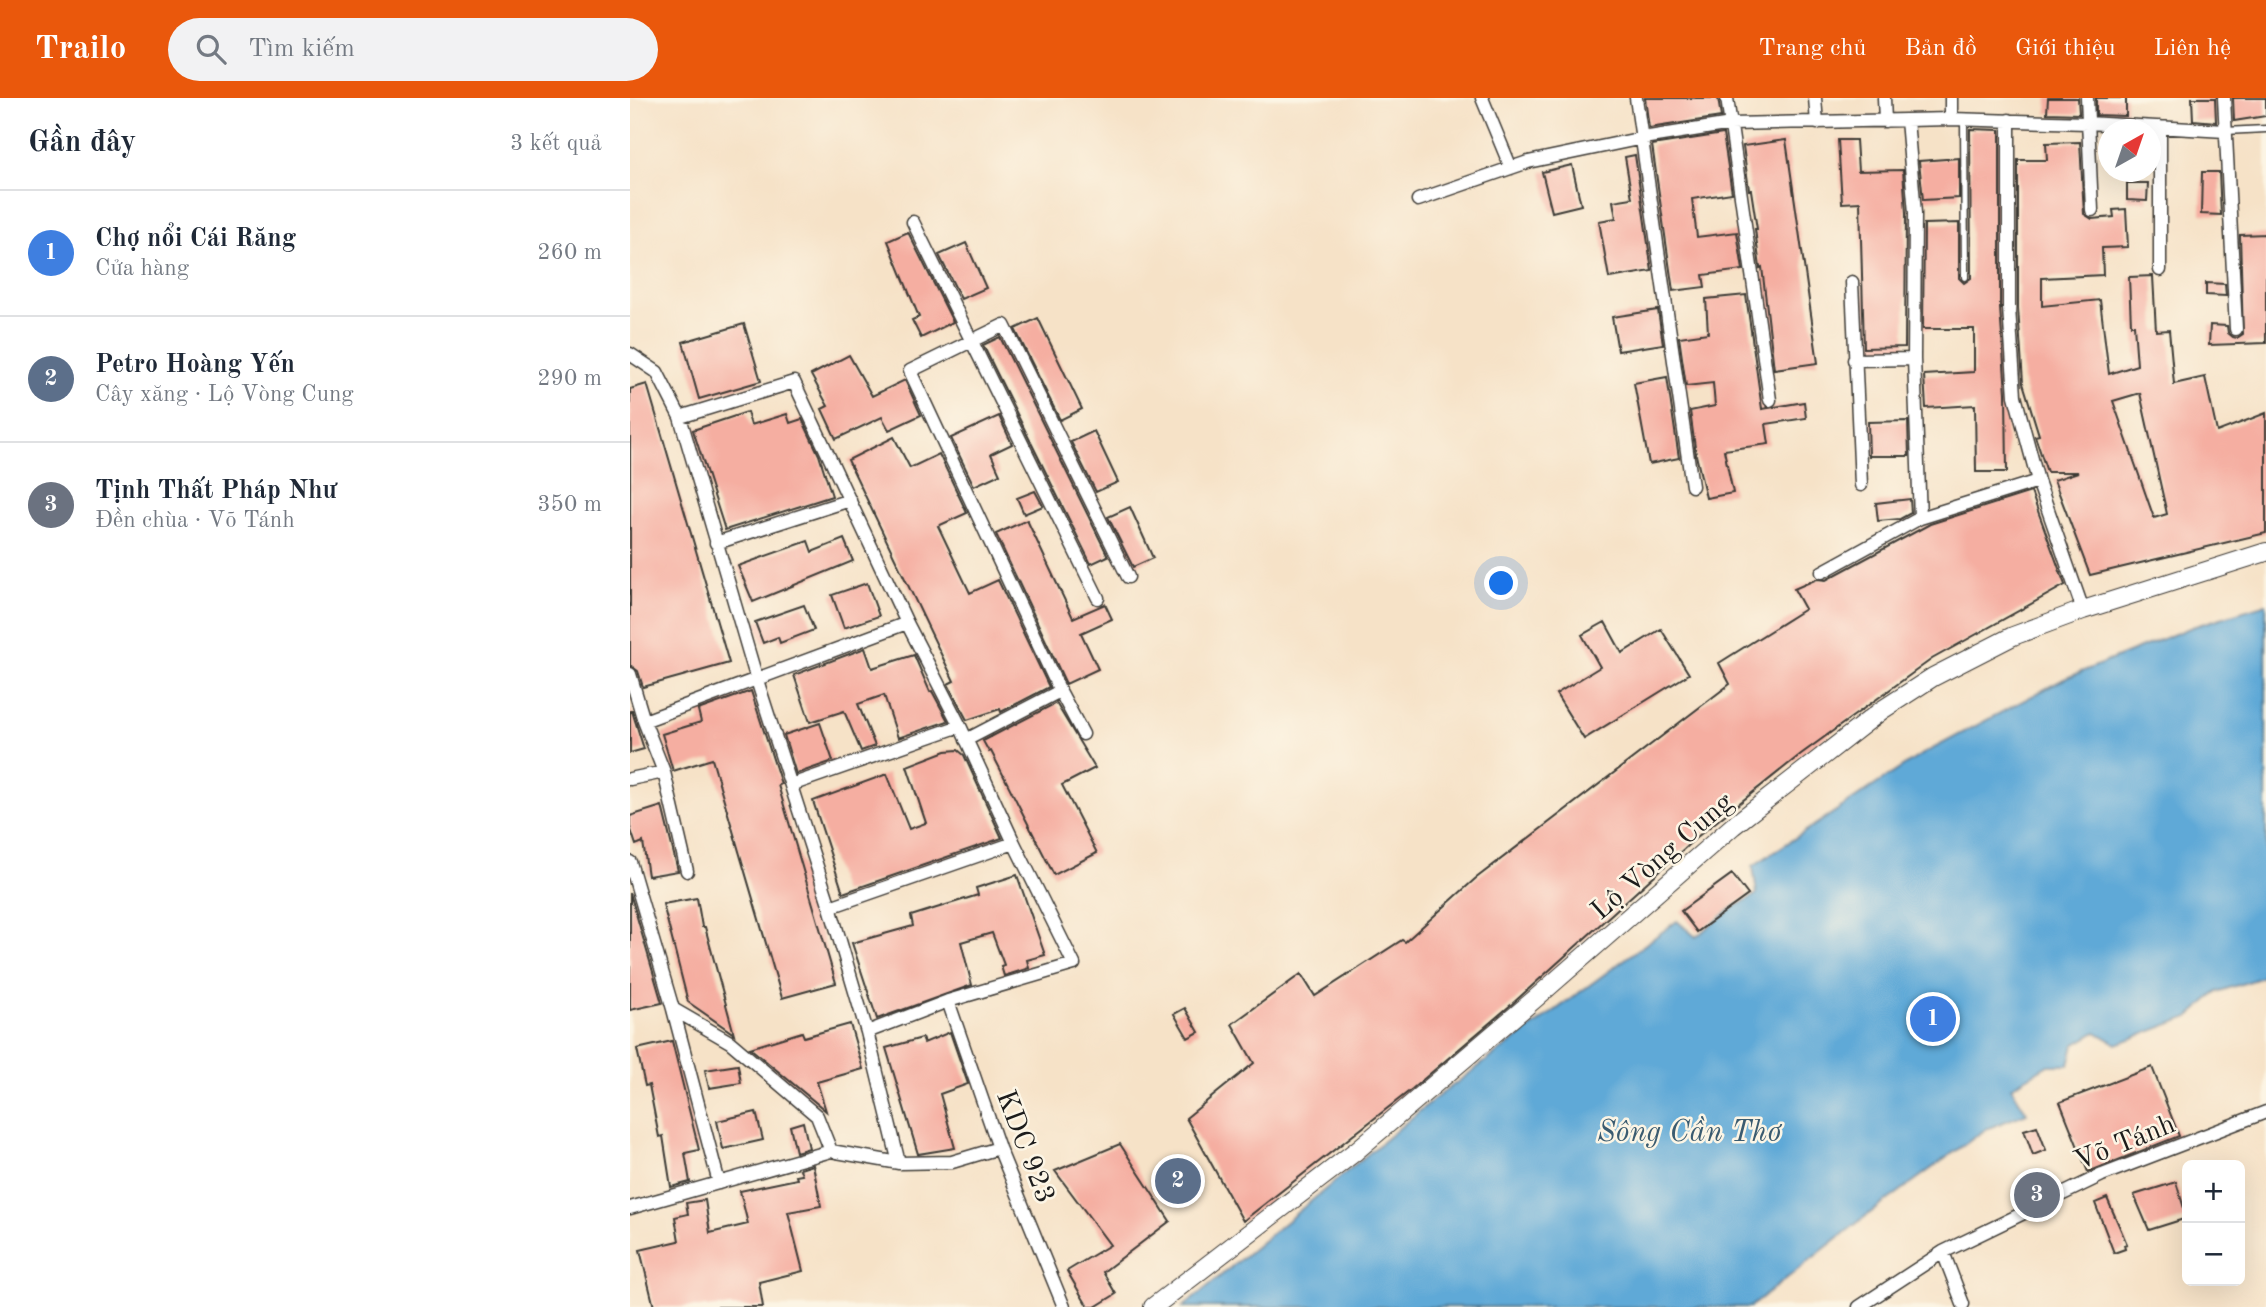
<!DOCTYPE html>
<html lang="vi">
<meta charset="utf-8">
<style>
body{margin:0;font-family:"Old Standard TT",serif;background:#f2f2f3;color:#1f2937}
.controls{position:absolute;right:21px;bottom:21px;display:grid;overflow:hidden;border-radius:10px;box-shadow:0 7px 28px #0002}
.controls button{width:63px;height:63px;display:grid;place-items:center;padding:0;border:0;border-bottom:2px solid #e0e1e3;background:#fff;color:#1f2937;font:35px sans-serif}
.compass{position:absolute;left:1468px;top:21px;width:63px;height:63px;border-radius:50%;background:#fff;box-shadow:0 7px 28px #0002;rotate:40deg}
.you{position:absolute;left:872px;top:486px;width:24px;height:24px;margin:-18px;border:5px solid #fff;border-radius:50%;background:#1a73e8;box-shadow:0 0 0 10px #1a73e833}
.badge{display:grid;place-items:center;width:46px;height:46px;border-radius:50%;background:#ea580c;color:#fff;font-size:23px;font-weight:700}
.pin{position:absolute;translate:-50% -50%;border:4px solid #fff;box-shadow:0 2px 7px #0006}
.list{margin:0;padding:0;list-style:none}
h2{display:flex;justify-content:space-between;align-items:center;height:91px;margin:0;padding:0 28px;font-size:30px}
h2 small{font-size:23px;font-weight:400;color:#747a83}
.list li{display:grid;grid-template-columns:46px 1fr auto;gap:21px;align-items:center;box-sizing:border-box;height:126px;padding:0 28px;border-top:2px solid #e0e1e3}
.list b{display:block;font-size:26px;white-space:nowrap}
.list p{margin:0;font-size:23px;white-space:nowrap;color:#747a83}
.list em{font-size:23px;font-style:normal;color:#747a83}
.icon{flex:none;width:38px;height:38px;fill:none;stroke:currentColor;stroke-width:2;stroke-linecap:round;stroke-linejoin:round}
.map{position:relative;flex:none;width:1636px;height:1209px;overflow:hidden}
header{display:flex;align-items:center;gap:42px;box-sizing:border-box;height:98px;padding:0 35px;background:#ea580c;color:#fff}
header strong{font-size:33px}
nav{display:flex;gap:38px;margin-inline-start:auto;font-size:24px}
.search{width:490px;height:63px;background:#f2f2f3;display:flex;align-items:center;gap:18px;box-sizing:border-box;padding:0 24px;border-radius:38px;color:#747a83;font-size:26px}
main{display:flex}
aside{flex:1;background:#fff}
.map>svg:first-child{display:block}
.water{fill:#5fa9d7;stroke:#3e627a;stroke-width:2}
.building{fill:#f5aea1;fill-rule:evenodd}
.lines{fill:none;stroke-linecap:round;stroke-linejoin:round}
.service-casing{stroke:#3d3a36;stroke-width:9}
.minor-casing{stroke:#3d3a36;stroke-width:15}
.secondary-casing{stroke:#3d3a36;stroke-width:20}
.service{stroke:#fff;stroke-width:6}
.minor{stroke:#fff;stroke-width:12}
.secondary{stroke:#fff;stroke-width:18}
.labels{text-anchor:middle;stroke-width:5;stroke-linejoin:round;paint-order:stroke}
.street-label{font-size:28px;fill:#1c1c1c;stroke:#fcf5e5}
.water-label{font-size:30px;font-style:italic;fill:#3a5b70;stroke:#fcf5e5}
</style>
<header>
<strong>Trailo</strong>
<div class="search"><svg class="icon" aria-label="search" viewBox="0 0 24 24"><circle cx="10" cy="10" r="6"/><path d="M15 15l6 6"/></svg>Tìm kiếm</div>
<nav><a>Trang chủ</a><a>Bản đồ</a><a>Giới thiệu</a><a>Liên hệ</a></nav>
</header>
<main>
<aside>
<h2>Gần đây<small>3 kết quả</small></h2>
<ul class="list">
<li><span class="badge" style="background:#3f7fe0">1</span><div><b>Chợ nổi Cái Răng</b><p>Cửa hàng</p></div><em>260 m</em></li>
<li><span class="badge" style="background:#5c6f8a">2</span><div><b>Petro Hoàng Yến</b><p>Cây xăng · Lộ Vòng Cung</p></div><em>290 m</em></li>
<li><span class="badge" style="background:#6b7280">3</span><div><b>Tịnh Thất Pháp Như</b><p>Đền chùa · Võ Tánh</p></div><em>350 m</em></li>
</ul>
</aside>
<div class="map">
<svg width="1636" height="1209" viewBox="0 0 1636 1209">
<rect width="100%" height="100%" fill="#fcf5e5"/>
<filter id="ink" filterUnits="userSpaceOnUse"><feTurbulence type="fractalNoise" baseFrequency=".0143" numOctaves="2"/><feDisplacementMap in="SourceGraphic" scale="14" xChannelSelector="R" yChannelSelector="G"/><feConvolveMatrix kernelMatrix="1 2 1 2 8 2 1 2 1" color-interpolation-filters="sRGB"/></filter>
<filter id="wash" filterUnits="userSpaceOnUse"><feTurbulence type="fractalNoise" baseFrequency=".00686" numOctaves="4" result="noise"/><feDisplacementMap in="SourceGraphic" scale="28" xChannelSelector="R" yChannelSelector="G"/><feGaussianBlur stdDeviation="1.57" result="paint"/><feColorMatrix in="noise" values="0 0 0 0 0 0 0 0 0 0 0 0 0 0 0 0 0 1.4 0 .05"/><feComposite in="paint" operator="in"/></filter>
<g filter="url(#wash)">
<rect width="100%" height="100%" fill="#f6e2c7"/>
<path class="water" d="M1636,506V878L1587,894L1559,919L1487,946L1466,934L1444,947L1439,967H1418L1381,989L1397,1015L1356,1031L1236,1118L1120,1209H553L803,1002L1047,823L1066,839L1101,811L1127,796L1123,768L1289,658L1434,581L1562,529Z"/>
<g id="blocks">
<path class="building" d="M1015,0H1088L1091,19L1019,30Z
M1418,0H1448L1449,16L1417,15Z
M1466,0H1496V18L1466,17Z
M1562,0H1585L1586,24L1563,22Z
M1603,0H1636V18L1604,23Z
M1340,31L1370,32V210L1376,295L1377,374H1346L1345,307L1296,310L1294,277L1344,274V231H1293L1294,126L1329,125V180L1334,185L1341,180Z
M1093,36L1102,95L1062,101L1067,139L1107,134L1113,172L1073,177L1075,189L1043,193L1022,47Z
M1156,42L1188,265L1144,271L1132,169L1130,170L1125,131H1127L1121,92H1119L1113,48Z
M1208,42H1226L1228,73L1273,72L1276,115L1275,249L1234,250L1230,104L1212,105Z
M1450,44L1454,116L1462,121L1484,119L1483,112L1496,111L1498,149L1472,150L1473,177L1412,180V208L1470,202L1479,276L1507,267L1504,227H1501L1499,179L1523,178L1526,233L1539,232L1544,286L1575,279L1587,334L1636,315V435L1460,477L1424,382L1448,374H1417L1405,338L1409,337L1393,285L1388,210V62H1417L1416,45ZM1510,295L1537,416L1524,420L1483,303Z
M1005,57L1022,173L979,180L969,123L986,120L983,103L1002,100L995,59Z
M1329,60V100L1293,102L1289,63Z
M942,67L951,107L922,114L912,74Z
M1572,74H1589L1591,117L1571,116Z
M1497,85H1518L1517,103L1497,102Z
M278,134L323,224L291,240L282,222L289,219L258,143Z
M1636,136V245L1579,247L1580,227L1597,228L1598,235L1603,239L1607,240L1613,236L1610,137Z
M336,145L356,190L331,201L309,157Z
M1576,185L1595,186L1596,198L1576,197Z
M1116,197L1132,311L1174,304L1176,320L1136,326L1139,346L1094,352L1103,395L1076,400L1066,357L1060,313L1085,308L1083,285L1056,288L1049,239L1078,235L1076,201Z
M1028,212L1033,246L988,253L982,219Z
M408,220L452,311L430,322L385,231Z
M114,226L131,283L69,301L53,244Z
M370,239L478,458L461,466L353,247Z
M219,257L242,298L275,282L291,317L259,332L252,319L206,341L192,311L198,308L181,277Z
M1037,279L1049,360L1019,366L1004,285Z
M17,286L99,565L13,589L8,573L0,567V291Z
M117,314L121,327L157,316L160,325L172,321L189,357L202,398L95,432L63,332Z
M369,318L382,346L361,356L370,376L344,388L321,340Z
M1278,323L1279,358H1239L1238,324Z
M464,333L488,384L466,394L441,344Z
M264,339L280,370L309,356L337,415L308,428L340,495L368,482L419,589L371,614L370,611L337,622L318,586L324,583L218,362Z
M405,393L413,408L394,416L387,400Z
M1401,394L1435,487L1302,561L1171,656L1067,739L882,906L782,991L613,1123L556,1020L624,965L602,926L671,876L685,898L772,842L775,844L845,781L1100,586L1089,565L1175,511L1164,491L1187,481L1196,482L1300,426Z
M1280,401L1281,415L1270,421L1248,423L1246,405Z
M500,409L523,460L503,469L478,419Z
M397,422L443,520L475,506L482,521L451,535L468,571L436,586L366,436Z
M214,441L223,463L123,504L108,468L178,443L182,454Z
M237,485L249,518L214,530L202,497Z
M174,507L184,532L150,545L148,539L133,545L125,524Z
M975,524L992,555L1031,531L1059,576L954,641L926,596L970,569L952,537Z
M235,550L242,570L284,557L300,594L302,593L318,623L268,640L254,597L228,606L245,648L231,653L214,613L180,624L164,577Z
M121,593L151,686L148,687L206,885L152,900L82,661L43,673L32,636L71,624L68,612Z
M426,605L465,670L432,687L467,755L424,777L361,653L359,654L353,643Z
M0,613H2L14,651L0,655Z
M190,625L203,663L166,676L154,637Z
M328,652L334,657L372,740L213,795L183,703L257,676L279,731L296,725L277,668L316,653Z
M32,708L48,773L18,778L13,744L6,747L0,729V718Z
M1102,776L1118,797L1067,834L1051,813Z
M387,777L415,857L397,862L399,870L374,878L371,868L374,867L362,835L331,844L342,887L247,921L222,845L283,828L281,818L348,797L346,790Z
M0,795L32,905L0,912Z
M67,800L72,829H75L104,936L58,904L33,806Z
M555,910L569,934L558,940L544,916Z
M220,926L233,971L187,984L196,1013L120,950L172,934L174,939Z
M320,934L338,986L310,996L325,1050L288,1056L256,950L292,940L294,945Z
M42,943L69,1052L55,1055L60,1084L41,1089L33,1038L29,1039L19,987L15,988L7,951Z
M108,967L111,985L79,990L75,972Z
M1522,969L1549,1038L1458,1074L1430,1004Z
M126,1014L133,1042L93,1051L87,1023Z
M173,1024L179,1050L166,1054L160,1028Z
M1407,1028L1416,1052L1403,1057L1394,1032Z
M490,1046L540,1123L473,1174L486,1196L465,1209H458L437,1173L480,1147L425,1073Z
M183,1067L191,1108L158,1114L173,1173L129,1184L133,1209H24L10,1152L49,1143L45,1119L58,1116L56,1105L75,1102L80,1135L118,1126L110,1093L167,1081L166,1078L172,1077L170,1071Z
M1546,1084L1557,1120L1519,1132L1504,1097Z
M1477,1100L1497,1146L1494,1147L1495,1151L1484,1155L1465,1105Z"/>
</g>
</g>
<g filter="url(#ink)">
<use href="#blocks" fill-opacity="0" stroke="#3d3a36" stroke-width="2"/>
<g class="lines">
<g class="service-casing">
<path id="service" d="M1334,21L1335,179
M1595,33L1636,31"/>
</g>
<g class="minor-casing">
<path id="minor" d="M852,0L881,70
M1006,0L1062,388
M1097,0L1140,302
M1185,0L1187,25
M1254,0L1255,23
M1321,0V21
M1457,0L1462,112
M1594,0L1606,231
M1277,22L1285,115L1284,261L1290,420
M1379,22V210L1385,298L1408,383L1453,512
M1530,29V172
M788,102L898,64L1013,40L1101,26L1321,21L1457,25L1595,33
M283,124L468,500
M1222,184L1231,387
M0,256L27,274L50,319L127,582L200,809L237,934L269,1065
M1224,262L1284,261
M50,319L164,284L277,525L330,628L384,745L444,866L318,903L237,934
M86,445L220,402
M1192,474L1290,420L1408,383
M0,576L14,623L34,674L57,773
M14,623L277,525
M453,636L430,593L280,273L374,227L498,479
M336,642L430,593
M0,681L34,674
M161,687L330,628
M0,764L43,911L89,1085
M200,809L384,745
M318,903L369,1050L434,1209
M43,911L100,944L187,1018L201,1053
M0,1110L201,1053L269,1065L322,1064L369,1050
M1313,1154L1333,1206
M1229,1209L1313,1154L1472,1077L1636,1014"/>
</g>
<g class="secondary-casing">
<path id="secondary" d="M523,1209L726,1053L906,900L1103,728L1252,612L1303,579L1383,538L1453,512L1636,454"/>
</g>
<use href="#service" class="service"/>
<use href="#minor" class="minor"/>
<use href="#secondary" class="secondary"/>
</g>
</g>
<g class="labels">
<g class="street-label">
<text transform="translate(1031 757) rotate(-41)" y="10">Lộ Vòng Cung</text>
<text transform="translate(1494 1043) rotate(-22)" y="10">Võ Tánh</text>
<text transform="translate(397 1048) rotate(69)" y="10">KDC 923</text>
</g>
<g class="water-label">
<text x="1059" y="1043">Sông Cần Thơ</text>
</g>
</g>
</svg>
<div class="controls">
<button>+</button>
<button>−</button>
</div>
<svg class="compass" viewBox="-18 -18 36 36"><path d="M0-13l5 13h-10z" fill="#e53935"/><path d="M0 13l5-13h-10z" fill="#747a83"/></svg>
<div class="you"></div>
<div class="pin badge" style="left:1303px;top:921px;background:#3f7fe0">1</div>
<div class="pin badge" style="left:548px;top:1083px;background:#5c6f8a">2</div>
<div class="pin badge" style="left:1407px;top:1097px;background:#6b7280">3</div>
</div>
</main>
